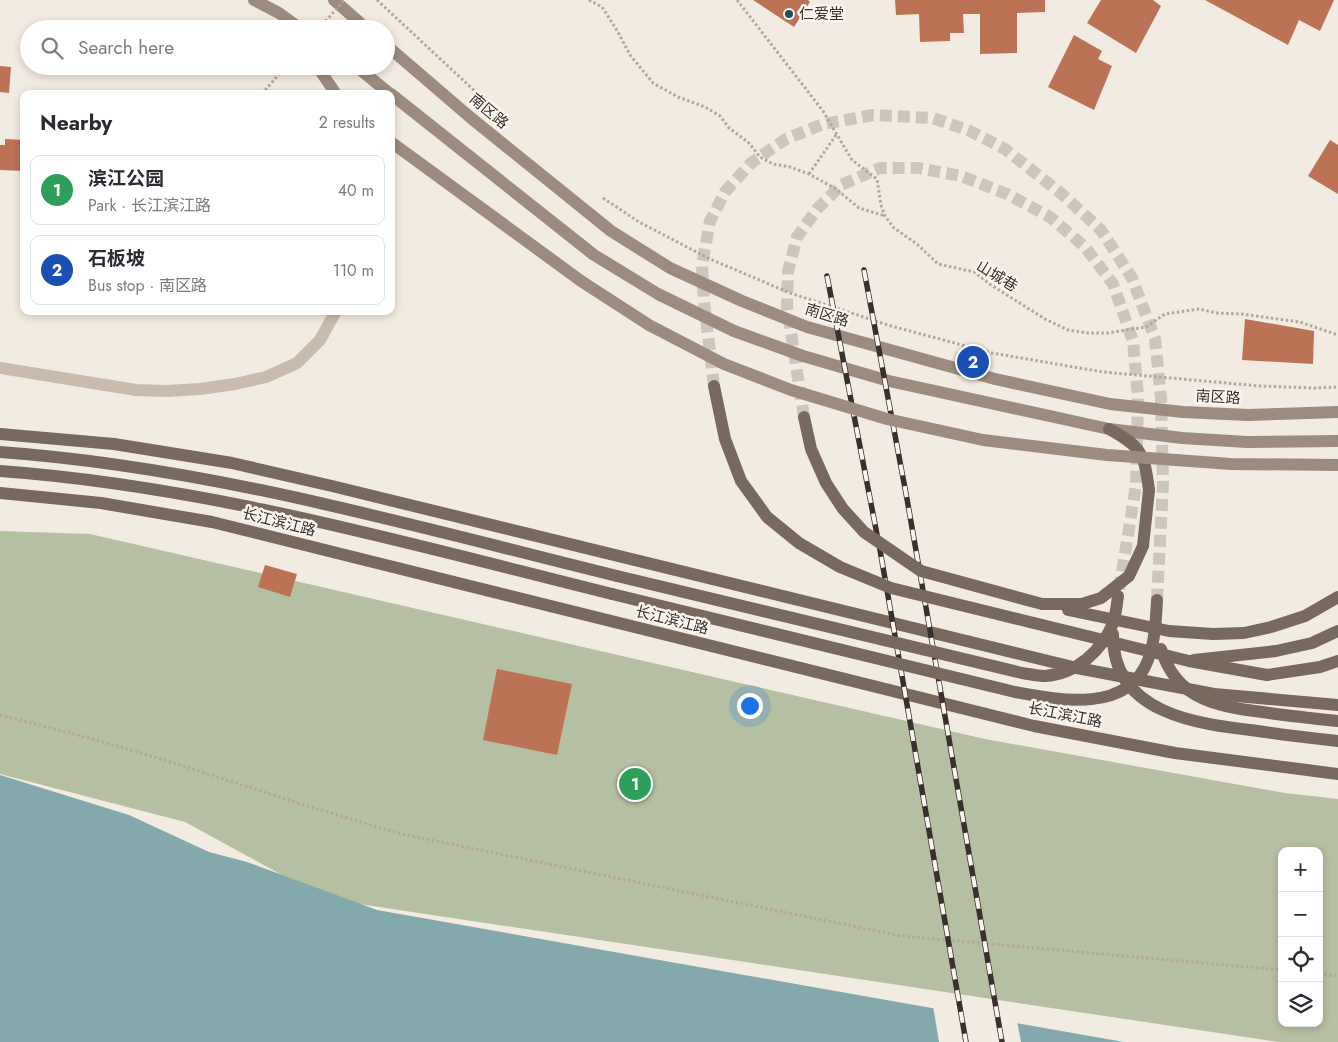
<!DOCTYPE html>
<meta charset="utf-8">
<style>
body{margin:0;font-family:Jost,"Noto Sans SC",sans-serif;background:#f2f2f3;color:#2b2b33}
.controls{position:absolute;right:15px;bottom:15px;display:grid;overflow:hidden;border-radius:10px;box-shadow:0 2px 8px #0003}
.controls button{width:45px;height:45px;display:grid;place-items:center;padding:0;border:0;border-bottom:1px solid #e1e1e2;background:#fff;color:#2b2b33;font:25px sans-serif}
.you{position:absolute;left:749px;top:705px;width:18px;height:18px;margin:-12px;border:4px solid #fff;border-radius:50%;background:#1a73e8;box-shadow:0 0 0 8px #1a73e833}
.badge{display:grid;place-items:center;width:32px;height:32px;border-radius:50%;background:#b45309;color:#fff;font-size:16px;font-weight:700}
.pin{position:absolute;translate:-50% -50%;border:2px solid #fff;box-shadow:0 1px 5px #0006}
.list{margin:0;padding:0;list-style:none}
h2{display:flex;justify-content:space-between;align-items:center;height:65px;margin:0;padding:0 20px;font-size:21px}
h2 small{font-size:16px;font-weight:400;color:#7c7c81}
.list li{display:grid;grid-template-columns:32px 1fr auto;gap:15px;align-items:center;box-sizing:border-box;height:70px;margin:0 10px 10px;padding:0 10px;border:1px solid #e1e1e2;border-radius:10px}
.list b{display:block;font-size:19px;white-space:nowrap}
.list p{margin:0;font-size:16px;white-space:nowrap;color:#7c7c81}
.list em{font-size:16px;font-style:normal;color:#7c7c81}
.icon{flex:none;width:28px;height:28px;fill:none;stroke:currentColor;stroke-width:2;stroke-linecap:round;stroke-linejoin:round}
.map{position:relative;flex:none;width:1338px;height:1042px;overflow:hidden}
.search{position:absolute;background:#fff;box-shadow:0 2px 8px #0003;left:20px;top:20px;width:375px;height:55px;display:flex;align-items:center;gap:12px;box-sizing:border-box;padding:0 18px;border-radius:28px;color:#7c7c81;font-size:19px}
.panel{position:absolute;background:#fff;box-shadow:0 2px 8px #0003;left:20px;top:90px;width:375px;height:225px;border-radius:10px}
.map>svg:first-child{display:block}
.green{fill:#b5c0a2;fill-rule:evenodd}
.water{fill:#83a9ad}
.pier{fill:#f2ebe1}
.building{fill:#bc7255}
.lines{fill:none;stroke-linecap:round;stroke-linejoin:round}
.primary-tunnel{stroke:#cdc6bd;stroke-width:12;stroke-dasharray:12 6;stroke-linecap:butt}
.path{stroke:#b5a698;stroke-width:3;stroke-dasharray:2.5 2.5;stroke-linecap:butt}
.minor{stroke:#c9bcae;stroke-width:12}
.secondary{stroke:#9d8b7f;stroke-width:12}
.primary{stroke:#79685e;stroke-width:12}
.rail-casing{stroke:#38302c;stroke-width:5.5}
.rail{stroke:#f9f4ee;stroke-width:4;stroke-dasharray:11;stroke-linecap:butt}
.path-bridge{stroke:#b5a698;stroke-width:3;stroke-dasharray:2.5 2.5;stroke-linecap:butt}
.secondary-bridge{stroke:#9d8b7f;stroke-width:12}
.primary-bridge{stroke:#79685e;stroke-width:12}
.poi-dot{fill:#245157;stroke:#f9f4ee;stroke-width:2}
.labels{text-anchor:middle;stroke-width:5;stroke-linejoin:round;paint-order:stroke}
.poi-label{font-size:15px;fill:#38302c;stroke:#f9f4ee;text-anchor:start}
.street-label{font-size:15px;fill:#38302c;stroke:#f9f4ee}
</style>
<div class="map">
<svg width="1338" height="1042" viewBox="0 0 1338 1042">
<rect width="100%" height="100%" fill="#f2ebe1"/>
<path class="green" d="M0,531L90,534L985,739L1285,793L1338,799V1042H1278L326,899L185,822L0,774ZM1282,851H1319V1023H1282Z"/>
<path class="water" d="M0,775L129,815L209,852L247,862L377,910L1124,1042H0Z"/>
<path class="pier" d="M933,1006L1017,1021L1021,1042H939Z"/>
<path class="building" d="M753,0H808L810,2L794,27Z
M895,0H1045V12L1017,13V53L980,54V14H963L964,33H950V41L920,42L919,14L896,15Z
M1101,0H1153L1161,6L1136,53L1087,23Z
M1205,0H1334L1320,31L1299,20L1288,45Z
M1074,35L1102,51L1098,59L1112,66L1094,110L1048,87Z
M0,66L11,67L9,93L0,92Z
M5,139L24,140V171L0,170V145H5Z
M1330,140L1338,145V194L1308,176Z
M1245,319L1314,331L1313,364L1242,360Z
M265,565L297,574L290,597L258,587Z
M497,669L572,684L557,755L483,740Z"/>
<g class="lines">
<path class="primary-tunnel" d="M714,386L704,302L702,265L710,221L725,192L751,163L786,139L823,124L873,115L933,118L970,131L1005,149L1063,195L1101,230L1132,278L1155,339L1161,398L1163,484L1157,600
M804,417L787,307L788,271L797,237L818,208L841,185L880,168H918L961,176L1007,194L1050,217L1085,247L1113,284L1133,341L1138,396L1136,485L1119,591"/>
<path class="path" d="M377,0L507,121
M589,0L602,7L618,32L630,55L653,83L678,97L705,107L720,116L729,128L748,142L760,157L773,164L790,167L809,174L836,189L859,208L885,216
M737,0L823,111L852,160L877,179L881,205L885,216L894,228L917,244L938,264L974,272L991,285L1045,319L1068,330L1088,333H1107L1146,327L1165,314L1199,309L1217,313L1241,314L1300,322L1338,335
M262,94L286,66
M279,94L281,92
M809,174L836,135
M603,198L639,222L710,259L790,293L891,326L992,353L1103,372L1260,386L1314,388L1338,387
M0,715L93,739L171,762L304,805L401,834L901,936L1282,970
M1319,974L1338,976"/>
<path class="minor" d="M0,368L136,390L166,391L200,389L235,384L266,377L297,363L320,340L336,311"/>
<path class="secondary" d="M254,0L279,13L301,29
M334,0L367,29
M386,45L471,118L611,231L670,268L742,301L807,327L995,379L1110,404L1183,412L1248,415L1338,412
M317,66L336,94
M356,66L390,94
M391,94L594,255L658,294L734,331L803,356L889,381L1109,429L1182,438L1247,442L1338,441
M391,142L581,281"/>
<path class="primary" d="M1109,429C1142,447 1144,453 1149,490
M0,434L114,444L232,463L332,486L1077,668L1214,694L1338,705
M0,452C210,467 413,526 617,576
M0,471C208,486 410,544 612,594
M0,493L101,503L212,522L1034,726L1175,753L1338,774
M1194,660L1276,651L1312,643L1338,631"/>
<g class="rail-casing">
<path id="rail" d="M864,270L907,499L1002,1042
M827,276L880,550L966,1042"/>
</g>
<use href="#rail" class="rail"/>
<path class="path-bridge" d="M319,29L344,0"/>
<path class="secondary-bridge" d="M581,281L649,325L724,364L791,390L887,419L983,440L1107,455L1231,464L1338,465"/>
<path class="primary-bridge" d="M714,386L725,439L741,481L767,517L799,543L840,567L891,588L1189,661L1267,675L1320,667L1338,661
M804,417L811,449L826,483L843,509L864,532L921,571L1042,604H1082L1101,598L1129,576L1143,546L1149,490
M617,576L1022,673C1029,674 1038,676 1045,676C1076,674 1102,651 1113,623C1116,614 1117,604 1118,596
M612,594L1015,692C1058,700 1128,714 1148,660C1155,641 1156,620 1157,600
M1068,610L1169,631L1213,634L1244,633L1271,627L1305,616L1338,597
M1113,634C1112,714 1197,724 1258,731C1285,735 1311,738 1338,741
M1161,649C1177,702 1221,707 1269,713C1292,716 1315,719 1338,721"/>
</g>
<circle class="poi-dot" cx="789" cy="14" r="5"/>
<g class="labels">
<g class="poi-label">
<text x="799" y="19">仁爱堂</text>
</g>
<g class="street-label">
<text transform="translate(489 111) rotate(40)" y="5">南区路</text>
<text transform="translate(997 276) rotate(31)" y="5">山城巷</text>
<text transform="translate(827 315) rotate(17)" y="5">南区路</text>
<text transform="translate(1218 397) rotate(3)" y="5">南区路</text>
<text transform="translate(279 522) rotate(14)" y="5">长江滨江路</text>
<text transform="translate(672 620) rotate(14)" y="5">长江滨江路</text>
<text transform="translate(1065 715) rotate(11)" y="5">长江滨江路</text>
</g>
</g>
</svg>
<div class="controls">
<button>+</button>
<button>−</button>
<button><svg class="icon" aria-label="locate" viewBox="0 0 24 24"><circle cx="12" cy="12" r="6"/><path d="M12 2v4M12 18v4M2 12h4M18 12h4"/></svg></button>
<button><svg class="icon" aria-label="layers" viewBox="0 0 24 24"><path d="M12 4l9 5-9 5-9-5zM3 14l9 5 9-5"/></svg></button>
</div>
<div class="you"></div>
<div class="pin badge" style="left:635px;top:784px;background:#2e9e5b">1</div>
<div class="pin badge" style="left:973px;top:362px;background:#1a4fb4">2</div>
<div class="search"><svg class="icon" aria-label="search" viewBox="0 0 24 24"><circle cx="10" cy="10" r="6"/><path d="M15 15l6 6"/></svg>Search here</div>
<section class="panel">
<h2>Nearby<small>2 results</small></h2>
<ul class="list">
<li><span class="badge" style="background:#2e9e5b">1</span><div><b>滨江公园</b><p>Park · 长江滨江路</p></div><em>40 m</em></li>
<li><span class="badge" style="background:#1a4fb4">2</span><div><b>石板坡</b><p>Bus stop · 南区路</p></div><em>110 m</em></li>
</ul>
</section>
</div>
